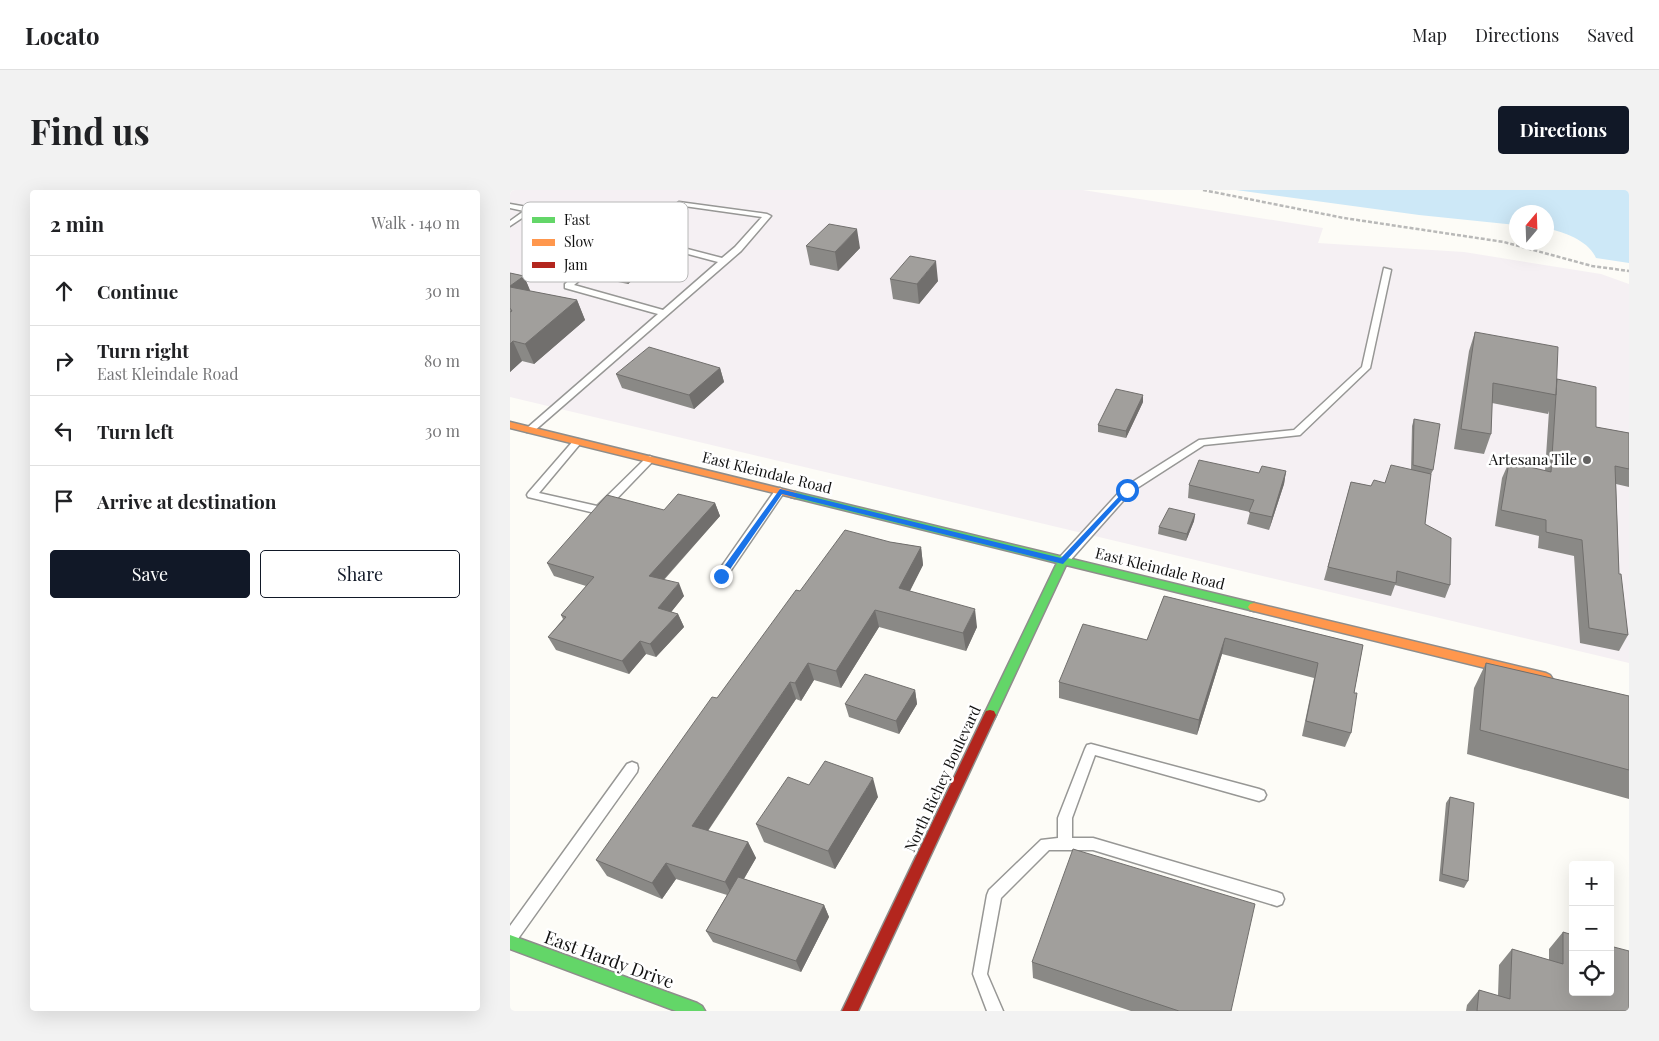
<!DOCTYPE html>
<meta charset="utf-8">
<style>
body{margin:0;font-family:"Playfair Display",serif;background:#f2f2f2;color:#202124}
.controls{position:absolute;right:15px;bottom:15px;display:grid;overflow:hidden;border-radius:5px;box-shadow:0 5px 20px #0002}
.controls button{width:45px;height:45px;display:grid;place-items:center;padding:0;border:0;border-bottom:1px solid #e0e0e0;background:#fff;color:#202124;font:25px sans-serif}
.compass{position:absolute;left:999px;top:15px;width:45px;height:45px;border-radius:50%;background:#fff;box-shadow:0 5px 20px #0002;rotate:19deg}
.stop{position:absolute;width:15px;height:15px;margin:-11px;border:4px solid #1a73e8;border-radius:50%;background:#fff}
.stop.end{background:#1a73e8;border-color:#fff;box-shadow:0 1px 5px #0008}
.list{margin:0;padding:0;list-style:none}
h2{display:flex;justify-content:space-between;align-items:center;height:65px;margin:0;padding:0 20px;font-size:21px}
h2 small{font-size:16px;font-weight:400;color:#757577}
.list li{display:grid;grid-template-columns:32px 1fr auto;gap:15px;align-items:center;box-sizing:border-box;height:70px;padding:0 20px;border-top:1px solid #e0e0e0}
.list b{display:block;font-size:19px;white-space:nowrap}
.list p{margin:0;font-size:16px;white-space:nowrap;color:#757577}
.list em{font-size:16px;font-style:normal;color:#757577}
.actions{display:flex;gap:10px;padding:15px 20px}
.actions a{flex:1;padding:11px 0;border:1px solid #111827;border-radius:5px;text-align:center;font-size:18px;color:#111827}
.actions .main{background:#111827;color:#fff}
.icon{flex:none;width:28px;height:28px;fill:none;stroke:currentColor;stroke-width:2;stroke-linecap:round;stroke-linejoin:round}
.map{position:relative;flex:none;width:1119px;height:821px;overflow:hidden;border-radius:5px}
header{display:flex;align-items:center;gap:30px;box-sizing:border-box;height:70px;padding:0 25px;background:#fff;border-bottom:1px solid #e0e0e0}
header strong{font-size:24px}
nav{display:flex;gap:28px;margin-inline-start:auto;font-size:18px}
.intro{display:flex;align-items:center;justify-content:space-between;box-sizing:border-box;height:120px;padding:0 30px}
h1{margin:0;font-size:35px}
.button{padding:12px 22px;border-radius:5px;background:#111827;color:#fff;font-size:18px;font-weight:700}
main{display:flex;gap:30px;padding:0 30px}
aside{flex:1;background:#fff;border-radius:5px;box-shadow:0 5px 20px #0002}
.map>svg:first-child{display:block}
.industrial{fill:#f5f0f3}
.water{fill:#cde8f7}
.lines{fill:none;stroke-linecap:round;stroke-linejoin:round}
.lane-casing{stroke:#979795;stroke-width:3}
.fast-casing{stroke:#8e8d8b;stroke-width:3}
.slow-casing{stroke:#8e8d8b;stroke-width:3}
.jam-casing{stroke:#8e8d8b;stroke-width:3}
.path{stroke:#b9b9b8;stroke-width:2.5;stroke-dasharray:4 2;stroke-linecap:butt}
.lane{fill:#fffffe;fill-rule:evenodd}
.fast{fill:#63d668;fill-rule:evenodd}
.slow{fill:#ff974d;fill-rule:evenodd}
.jam{fill:#b3261e;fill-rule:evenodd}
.wall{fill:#8a8986}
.shaded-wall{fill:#716f6d}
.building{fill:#a19f9c;stroke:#716f6d}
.route{fill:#1a73e8}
.poi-dot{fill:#646362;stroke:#fff;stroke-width:2}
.labels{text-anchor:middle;stroke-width:5;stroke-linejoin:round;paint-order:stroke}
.poi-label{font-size:15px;fill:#111;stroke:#fff;text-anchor:end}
.street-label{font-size:15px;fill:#111;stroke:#fff}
.near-street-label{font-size:18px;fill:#111;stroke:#fff}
.key{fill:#fff;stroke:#b8b8b8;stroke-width:1}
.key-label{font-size:14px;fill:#111}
</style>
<header>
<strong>Locato</strong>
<nav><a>Map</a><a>Directions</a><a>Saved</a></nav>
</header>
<div class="intro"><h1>Find us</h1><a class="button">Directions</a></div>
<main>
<aside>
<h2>2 min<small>Walk · 140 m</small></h2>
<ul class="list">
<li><svg class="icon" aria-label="ahead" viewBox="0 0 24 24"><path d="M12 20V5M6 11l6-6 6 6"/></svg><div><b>Continue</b></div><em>30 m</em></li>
<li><svg class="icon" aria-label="right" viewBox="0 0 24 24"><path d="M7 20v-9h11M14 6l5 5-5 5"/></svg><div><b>Turn right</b><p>East Kleindale Road</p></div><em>80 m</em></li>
<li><svg class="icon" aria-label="left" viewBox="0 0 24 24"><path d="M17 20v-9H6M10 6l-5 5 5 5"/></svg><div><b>Turn left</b></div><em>30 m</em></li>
<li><svg class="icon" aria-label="arrive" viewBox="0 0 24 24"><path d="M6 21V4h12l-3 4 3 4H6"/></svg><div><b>Arrive at destination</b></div></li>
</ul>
<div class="actions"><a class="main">Save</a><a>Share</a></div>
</aside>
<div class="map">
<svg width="1119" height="821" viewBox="0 0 1119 821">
<rect width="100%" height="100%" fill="#fdfcf7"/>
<path class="industrial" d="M0,0H573L813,38L808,53L954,62L1091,84L1119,94V473L0,207Z"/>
<path class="water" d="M726,0H1119V73L1086,68C1078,50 1055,43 1037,38L1036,22H1006V35L909,25Z"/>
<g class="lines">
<g class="lane-casing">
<path id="lane" d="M169,12L257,24L261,26L231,61L23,242H17V238L148,124L55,98V94L87,66H93V70L64,95L153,120L208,72L133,52L132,50L123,52L119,50L127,46ZM174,16L252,27L225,57L212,68L135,48Z
M0,14L23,18L24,20L0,36V31L14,21L0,18Z
M874,78L881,80L860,178L790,245L694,255L621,302L557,374H549L548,371L549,368L613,298L689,250L784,240L852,177Z
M67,249L70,250L72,252L70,254L29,303L87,316L137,267L140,266L145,269L93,323L89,324L18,307L17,305L18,303L64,250Z
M270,298L275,301L215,389H207L205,386L207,383L266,299Z
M581,554L749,599L754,601L756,605L754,609L749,611L585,565L562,628V648H583L767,702L772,704L774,709L772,714L767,716L583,660H539L491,708L477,784L493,821H477L463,784L477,705L479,700L531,650L548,648V628L575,559L577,555Z
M122,572L127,574L128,578L127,582L5,753L0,755V736L117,574Z"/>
</g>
<g class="fast-casing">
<path id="fast" d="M285,302L744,413L750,417L744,421L556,375L486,525L484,529L480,530L476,529L474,525L547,373L281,307L280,305Z
M0,745L187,813L192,816L195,821H166L0,759Z"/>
</g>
<g class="slow-casing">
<path id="slow" d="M0,232L285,302L290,305L285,308L0,238Z
M744,413L1036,483L1040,485L1042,488L1040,491L1036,493L740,420L738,417L740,414Z"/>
</g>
<g class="jam-casing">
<path id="jam" d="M480,520L484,521L486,525L348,821H332L474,525L476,521Z"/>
</g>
<path class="path" d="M693,0L834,28L994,52L1082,76L1119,81"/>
<use href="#lane" class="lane"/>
<use href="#fast" class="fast"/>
<use href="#slow" class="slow"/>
<use href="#jam" class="jam"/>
</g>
<path class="wall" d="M296,56L350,58L328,81L300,75Z
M153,64L118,94L83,87L76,67Z
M0,83L14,86L20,101L67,110L75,130L24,174L12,171L0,182Z
M380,89L428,91L409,114L383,109Z
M965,142L1047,189L1086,237L1119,243V297L1106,294L1109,384L1118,445L1109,461L1070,453L1064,366L1028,358L1029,346L985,336L992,288L999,272L1035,281L1039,221L1038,224L982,213L981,244L974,264L944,259L959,161Z
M210,178L214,192L184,219L112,198L106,184Z
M633,212L616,248L588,242V235Z
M904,229L923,280L920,287L915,334L940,395L935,408L885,395L881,406L814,390L841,292L861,296L875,293L901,280L902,236Z
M776,281L774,294L759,340L737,334L740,322L678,308L679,295L749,283Z
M205,313L210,326L154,390L174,406L161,422L168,424L174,437L146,467L136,464L119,484L46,460L38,447L53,429L51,425L76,396L44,386L37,373L154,320Z
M685,324L684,331L676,351L648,344L649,337Z
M380,352L411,357L413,375L400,401L467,437L456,461L369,437L331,498L304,490L291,511L286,509L198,641L238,652L246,668L234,689L314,715L319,727L291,782L203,752L196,741L217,705L166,689L152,709L97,686L86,670L207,508L290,401Z
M654,406L853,455L844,503L841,543L835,557L792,546L804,488L712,464L687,545L549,508V492L637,450Z
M976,473L1119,506V609L957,564L964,498Z
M405,500L407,514L389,544L339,527L335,514Z
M299,595L368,607L325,679L254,652L246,634Z
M940,607L958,691L954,698L929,691L936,613Z
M1053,742L1119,821H956L957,815L969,800L988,806L989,775L1002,759L1039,770V759Z
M522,772L721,821H621L523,788Z"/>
<path class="shaded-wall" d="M347,39L350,58L328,81L325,62Z
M147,45L153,64L118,94L111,74Z
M426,71L428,91L409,114L407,94Z
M14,86L22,105L0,99V96Z
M67,110L75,130L24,174L15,154Z
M3,151L12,171L0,182V154Z
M210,178L214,192L184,219L179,205Z
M633,205V212L616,248V241Z
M776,281L774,294L759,340L762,327Z
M205,313L210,326L145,399L139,386Z
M685,324L684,331L676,351L677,344Z
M411,357L413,375L392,416L389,398Z
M169,393L174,406L154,431L148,418Z
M465,419L467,437L456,461L453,443Z
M365,420L369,437L331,498L326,481Z
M168,424L174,437L146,467L140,454Z
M715,448L712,464L687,545L689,530Z
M130,451L136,464L119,484L112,471Z
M298,473L304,490L291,511L285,493Z
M280,492L286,509L190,652L182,636Z
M405,500L407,514L389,544L386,531Z
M363,588L368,607L325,679L318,661Z
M238,652L246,668L223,707L215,692Z
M156,673L166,689L152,709L142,693Z
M314,715L319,727L291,782L286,771Z"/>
<path class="building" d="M319,34L347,39L325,62L296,56Z
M400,66L426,71L407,94L380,89Z
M0,83L14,86L0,96Z
M0,97L67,110L15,154L3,151L0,154V122L2,121L0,118Z
M965,142L1048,157L1046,205L983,193L981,244L951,239Z
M139,157L210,178L179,205L106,184Z
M1047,189L1086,197V237L1119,243V279L1105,276L1109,384H1111L1118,445L1079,438L1072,350L1036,342V330L991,320L999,272L1041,282Z
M606,199L633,205L616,241L588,235Z
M904,229L930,234L923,280L903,275Z
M689,270L749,283L752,276L776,281L762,327L739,322L744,310L679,295Z
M881,275L921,284L915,334L941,348L940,395L887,381L886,393L818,377L841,292L861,296L864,290L875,293Z
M168,304L205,313L139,386L169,393L148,418L168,424L140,454L130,451L112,471L38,447L56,427L51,425L84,387L37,373L97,305L154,320Z
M659,318L685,324L677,344L649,337Z
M335,340L380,352L411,357L389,398L465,419L453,443L365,420L326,481L298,473L285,493L280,492L182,636L238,652L215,692L156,673L142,693L86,670L202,507L207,508L286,400L290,401Z
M654,406L853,455L844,503H847L841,543L796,531L808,473L715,448L689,530L549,492L573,434L637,450Z
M976,473L1119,506V580L970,540Z
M355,484L405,500L386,531L335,514Z
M315,571L363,588L318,661L246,634L278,587L299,595Z
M940,607L964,613L958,691L932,684Z
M563,659L745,714L721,821H669L522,772Z
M228,687L314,715L286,771L196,741Z
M1053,742L1063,745V802H1100V756L1119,761V821H967L969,800L1000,809L1002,759L1053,774Z"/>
<path class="route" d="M617,298L620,300L619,302L553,374L272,304L214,388L207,386L270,299L551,368Z"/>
<circle class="poi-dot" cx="1077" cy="270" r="5"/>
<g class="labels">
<g class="poi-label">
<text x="1067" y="275">Artesana Tile</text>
</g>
<g class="street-label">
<text transform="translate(257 283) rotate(14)" y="5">East Kleindale Road</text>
<text transform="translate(650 379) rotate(14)" y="5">East Kleindale Road</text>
<text transform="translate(433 589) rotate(-65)" y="5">North Richey Boulevard</text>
</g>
<g class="near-street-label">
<text transform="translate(99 770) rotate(20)" y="6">East Hardy Drive</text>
</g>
</g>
<rect x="12" y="12" width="166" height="80" rx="8" class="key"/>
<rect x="22" y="27" width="23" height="6" fill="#63d668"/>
<rect x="22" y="49" width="23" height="7" fill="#ff974d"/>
<rect x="22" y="72" width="23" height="6" fill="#b3261e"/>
<g class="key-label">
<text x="54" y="35">Fast</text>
<text x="54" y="57">Slow</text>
<text x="54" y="80">Jam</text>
</g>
</svg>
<div class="controls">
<button>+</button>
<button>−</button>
<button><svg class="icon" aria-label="locate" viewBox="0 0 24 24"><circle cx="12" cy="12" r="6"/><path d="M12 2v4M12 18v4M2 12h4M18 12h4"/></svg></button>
</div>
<svg class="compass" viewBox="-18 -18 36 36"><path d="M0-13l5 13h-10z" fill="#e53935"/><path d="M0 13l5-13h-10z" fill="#757577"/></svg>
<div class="stop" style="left:617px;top:300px"></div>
<div class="stop end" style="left:211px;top:386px"></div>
</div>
</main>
